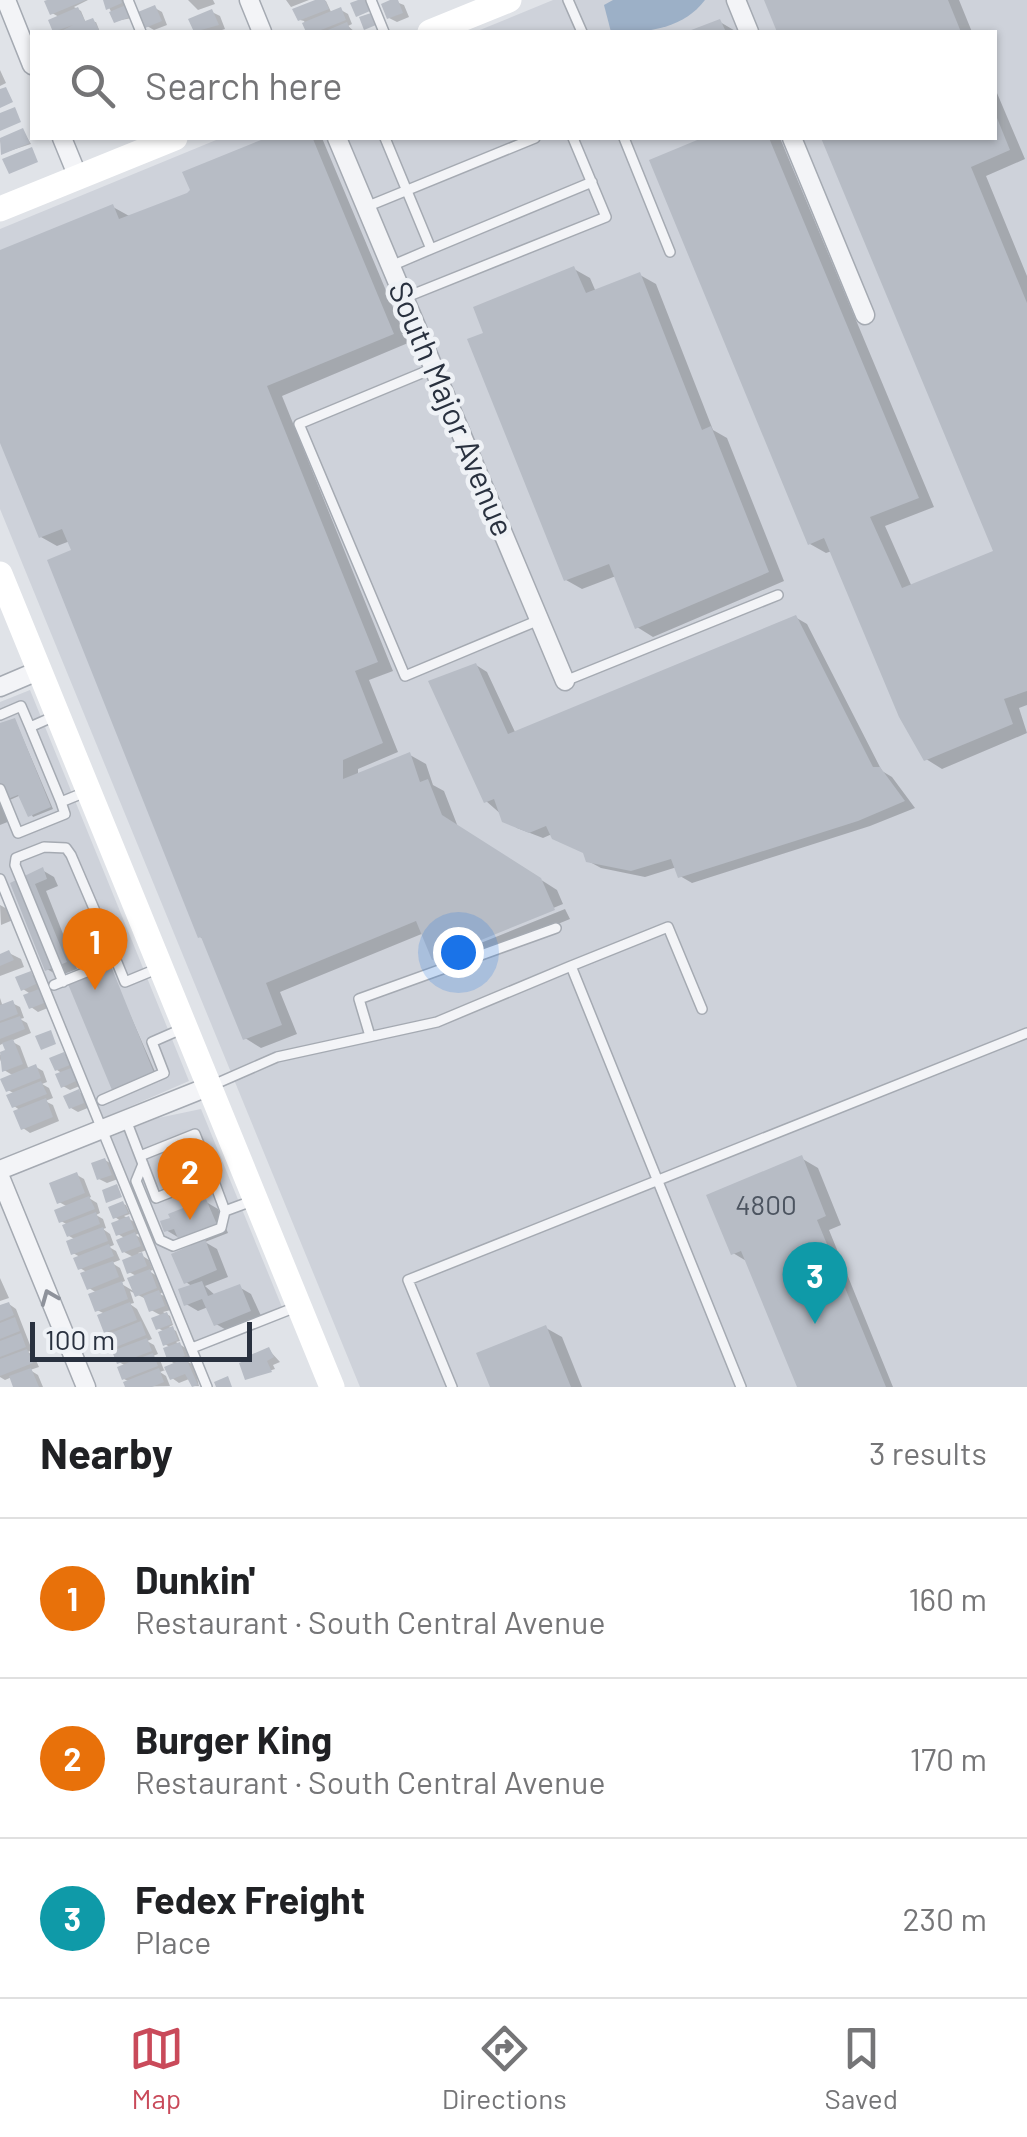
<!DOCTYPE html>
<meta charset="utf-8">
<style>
body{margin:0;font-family:Barlow,sans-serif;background:#f6f6f6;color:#202124}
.scale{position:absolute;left:30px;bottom:25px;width:222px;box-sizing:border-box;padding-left:10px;border:5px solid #29313f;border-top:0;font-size:28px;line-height:35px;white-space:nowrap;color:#29313f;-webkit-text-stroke:8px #eff2f6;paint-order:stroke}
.you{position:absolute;left:458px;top:952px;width:35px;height:35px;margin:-25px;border:8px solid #fff;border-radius:50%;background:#1a73e8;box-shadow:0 0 0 15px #1a73e833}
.badge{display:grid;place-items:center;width:65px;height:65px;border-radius:50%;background:#c94a5a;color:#fff;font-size:32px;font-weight:700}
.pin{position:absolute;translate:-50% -82px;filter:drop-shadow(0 2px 5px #0008)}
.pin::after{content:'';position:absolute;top:52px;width:35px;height:30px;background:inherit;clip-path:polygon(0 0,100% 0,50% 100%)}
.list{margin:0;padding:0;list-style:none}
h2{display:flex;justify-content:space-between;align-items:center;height:130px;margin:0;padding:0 40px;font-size:42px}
h2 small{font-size:32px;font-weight:400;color:#757577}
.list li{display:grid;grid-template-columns:65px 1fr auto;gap:30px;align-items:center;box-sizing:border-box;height:160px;padding:0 40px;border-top:2px solid #e0e0e0}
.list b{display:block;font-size:38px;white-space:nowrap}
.list p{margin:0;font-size:32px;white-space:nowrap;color:#757577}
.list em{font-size:32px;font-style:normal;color:#757577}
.icon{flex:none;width:55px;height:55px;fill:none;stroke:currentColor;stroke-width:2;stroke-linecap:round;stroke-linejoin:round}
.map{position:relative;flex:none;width:1027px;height:1387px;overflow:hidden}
.search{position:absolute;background:#fff;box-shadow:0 2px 8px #0004;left:30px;right:30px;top:30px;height:110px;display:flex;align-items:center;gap:25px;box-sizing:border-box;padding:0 35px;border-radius:0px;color:#757577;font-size:38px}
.sheet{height:610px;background:#fff}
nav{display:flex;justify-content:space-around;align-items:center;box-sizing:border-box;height:140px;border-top:2px solid #e0e0e0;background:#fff;font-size:28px;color:#757577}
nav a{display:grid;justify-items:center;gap:5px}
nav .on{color:#c94a5a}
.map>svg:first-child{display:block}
.built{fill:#ced2da}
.water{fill:#9cb0c7}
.shadow{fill:#0003;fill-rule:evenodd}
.building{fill:#b7bcc5}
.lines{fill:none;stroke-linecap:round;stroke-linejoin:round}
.lane-casing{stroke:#a5aab2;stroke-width:12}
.street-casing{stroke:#a5aab2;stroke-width:21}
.lane{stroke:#f3f4f7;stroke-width:9}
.street{stroke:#f3f4f7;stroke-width:18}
.secondary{stroke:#fff;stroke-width:25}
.oneway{stroke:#8e929b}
.labels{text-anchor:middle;stroke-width:9;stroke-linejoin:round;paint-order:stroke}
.number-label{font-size:28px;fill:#4c5460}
.street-label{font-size:32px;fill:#29313f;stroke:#eff2f6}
</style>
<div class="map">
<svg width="1027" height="1387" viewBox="0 0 1027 1387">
<rect width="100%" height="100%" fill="#e0e3e8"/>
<path class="built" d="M553,0H1027V1387H360L0,509V229L221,138H994V32H475Z
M30,690L189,1081L99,1120L0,879V702Z
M201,1109L284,1312L192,1348L106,1139L158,1118Z"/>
<path class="water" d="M613,0H705C682,30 645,33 611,32L604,5Z"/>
<path class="shadow" d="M47,0H88L74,7L81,11L86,23L96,22L100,32H59L51,21L59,17L52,13Z
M105,0H122L132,18L116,21Z
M188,0H213L215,4L198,10Z
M286,0H309L291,7Z
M322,0L326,1L332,14L341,10L348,14L352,24L348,26L355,32H309L304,21L300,20Z
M391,0L404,5L409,17L397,22L389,18Z
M767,0H959L972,32H780Z
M155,8L162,12L167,25L154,30L147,26Z
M212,12L220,16L225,29L216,32H197L191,20Z
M720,22L737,32H692Z
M0,70L6,83L0,86Z
M994,86L1025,159L986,176L1027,276V705L1019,708L1027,733L942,769L926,759L832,551L826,553L810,544L652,161L709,138H780L934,507L885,526L912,587L996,552L824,138H994Z
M23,131L31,144L3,153L0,140Z
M273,138H322L408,343L282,396L393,671L369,680L398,752L358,769V775L410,755L426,764L433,785L444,791L458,827L557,890L563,904L441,954V959L565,909L570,919L450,968L434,958L424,933L280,992L297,1034L261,1048L245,1038L205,940L200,937L74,552L70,541L57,546L41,537L0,436V253L113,207L131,217L189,195L193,190L186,173Z
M574,269L590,278L596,292L640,275L656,284L713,430L727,438L784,581L653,637L637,627L616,576L582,589L566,580L487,334Z
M795,617L807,624L882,771L892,777L915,808L870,826L692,883L680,876L677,867L645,877L601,868L588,861L586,853L552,834L543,838L517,828L486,801L476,665L487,672L516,734Z
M15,720L53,809L33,817L21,795L3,803L10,821L0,825V726Z
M42,870L54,877L58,886L46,891L77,969L59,976L47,969L13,884Z
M0,905L9,910L13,920L1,925Z
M9,953L21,959L24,967L0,976V956Z
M110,969L156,1074L117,1090L114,1088Z
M31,974L38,978L42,988L37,991L46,996L50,1007L38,1012L31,1007L32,995L23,989Z
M0,998L3,1007L12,1003L20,1007L24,1018L20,1019L27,1023L31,1033L11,1041L20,1046L29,1070L36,1067L43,1071L47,1082L42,1084L49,1088L53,1098L45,1101L53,1105L59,1121L30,1133L23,1128L21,1111L14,1106L15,1094L8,1090L14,1076L4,1070L0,1059V1055L8,1052L4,1043L0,1045Z
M64,1054L72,1059L76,1069L71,1071L78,1075L82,1085L70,1090L63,1086V1074L57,1070Z
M79,1092L86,1096L90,1107L78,1112L71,1108Z
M801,1158L818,1168L841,1225L829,1230L893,1387H800L748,1262L733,1253Z
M105,1160L113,1165L118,1179L107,1183L99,1179Z
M77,1175L84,1179L91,1197L89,1198L97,1203L100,1213L96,1215L103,1219L106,1228L103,1229L110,1234L114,1245L109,1247L116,1251L120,1260L112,1263L120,1268L125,1281L120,1283L135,1292L138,1277L129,1272L135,1258L124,1252L126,1239L118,1234L122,1222L115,1217L123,1204L126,1205L130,1214L124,1216L136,1223L140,1233L135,1235L143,1239L147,1250L138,1253L149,1260L153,1270L149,1271L157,1276L163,1292L160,1294L166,1297L171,1310L163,1312L170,1316L173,1325L169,1327L176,1331L180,1341L176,1342L187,1349L191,1360L186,1361L194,1365L199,1386H192L189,1379L179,1383L172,1378L168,1369L160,1372L166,1376L170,1386L128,1387L130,1382L124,1379L126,1366L119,1362L120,1351L113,1347V1335L106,1331L105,1314L97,1310V1293L89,1288L88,1273L80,1268V1257L73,1253L76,1240L69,1236L68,1225L61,1221L68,1207L59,1202ZM130,1291L146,1299L151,1310L162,1316L158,1328L165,1332V1344L171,1348L170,1361L177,1365L164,1370L160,1360L153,1356L158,1354L154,1345L147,1341L152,1339L137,1309L130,1304L134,1303Z
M206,1202L218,1209L228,1233L205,1242L217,1249L228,1277L205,1286L216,1296L239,1287L251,1294L262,1318L228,1331L216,1324L208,1307L198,1311L186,1304L193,1287L186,1282L194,1247L166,1230Z
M0,1278L9,1298L0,1301Z
M9,1304L16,1309L32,1350L28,1352L34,1356L39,1367L30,1370L38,1375L43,1387H16L12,1377L5,1380L0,1377V1308Z
M546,1328L562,1337L582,1387H493Z
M269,1350L280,1362L273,1365L275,1369L247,1378Z"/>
<path class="building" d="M47,0H86L50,15L44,1Z
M103,0H121L122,3L106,10Z
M315,0H325L329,9L298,21L292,9Z
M358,0H366L370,11L356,17L350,3Z
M390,0H398L403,13L387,19L381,4Z
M764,0H948L961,32H777Z
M126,5L130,17L114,23L109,12Z
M155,5L162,21L145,28L138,12Z
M78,7L85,21L93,18L99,30L59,32L73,25L53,32L48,20Z
M341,7L346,20L316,32H306L302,23Z
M212,9L219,25L194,32L188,19Z
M371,13L376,25L364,30L359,17Z
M720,19L726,32H686Z
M347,22L351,32H323Z
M6,87L13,102L0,108V89Z
M15,107L21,122L0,131V113Z
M995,113L1010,150L971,167L1027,303V691L1004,699L1013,724L924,761L899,717L824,538L808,545L649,160L702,138H769L919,498L870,517L902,588L993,551L821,138H994Z
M23,128L30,143L1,155L0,138Z
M266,138L313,139L394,334L267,386L378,662L355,671L383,743L343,760V779L410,752L420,782L428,779L442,815L541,878L555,910L432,960L416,921L266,983L282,1025L243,1040L201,937L198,938L47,560L71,550L62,529L39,538L0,443V250L113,204L119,219L187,193L190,190L182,172Z
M32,147L38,162L9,174L2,159Z
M574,266L586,293L640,272L702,430L711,426L769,572L635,629L609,564L564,581L467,339L483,333L473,307Z
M796,615L873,767H880L905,801L858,821L678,878L671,859L631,871L586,862L583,853L552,839L546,826L529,833L502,822L494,799L484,803L428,681L476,663L508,734Z
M15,718L51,807L28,817L18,795L0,802V723Z
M43,867L47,879L35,884L67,962L45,971L10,883Z
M9,950L14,960L0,966V954Z
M111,966L154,1073L112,1090L68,984Z
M31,971L36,984L21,991L15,977Z
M39,989L44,1003L29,1009L23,995Z
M13,1000L18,1014L0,1021V1005Z
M20,1016L25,1029L0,1039V1023Z
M51,1030L56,1044L41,1050L35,1036Z
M13,1039L23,1064L2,1072L0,1052L5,1050L2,1043Z
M64,1052L70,1065L55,1071L49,1058Z
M36,1064L41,1078L6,1092L0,1079Z
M71,1068L76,1081L61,1088L55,1074Z
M41,1081L47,1094L12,1108L6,1095Z
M79,1089L84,1103L69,1109L63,1096Z
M46,1098L53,1117L21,1130L13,1111Z
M802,1155L826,1216L817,1220L886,1387H797L741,1251L731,1255L706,1195Z
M105,1158L112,1175L97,1180L91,1163Z
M77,1172L85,1193L57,1204L49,1183Z
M117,1184L122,1197L106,1203L102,1190Z
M89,1196L95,1209L59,1223L54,1210Z
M206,1199L218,1227L179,1241L174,1229L164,1232L160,1221L170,1218L168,1214Z
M123,1201L128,1213L113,1219L108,1207Z
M96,1212L100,1224L67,1237L62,1225Z
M129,1216L134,1229L116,1236L111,1223Z
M103,1227L108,1241L71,1255L66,1241Z
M135,1232L141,1246L122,1253L116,1240Z
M205,1239L217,1270L184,1284L171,1254Z
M109,1244L114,1256L78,1270L73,1258Z
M142,1252L147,1266L127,1274L122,1260Z
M113,1261L119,1277L87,1290L80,1273Z
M150,1269L157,1288L135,1297L127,1278Z
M122,1281L128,1299L95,1312L88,1294Z
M202,1281L208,1296L240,1284L251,1311L214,1326L202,1299L184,1306L178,1289Z
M159,1290L165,1306L149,1312L143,1296Z
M9,1302L14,1315L0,1321V1305Z
M130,1302L137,1320L104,1333L97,1315Z
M167,1312L172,1324L156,1330L151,1318Z
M15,1317L20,1331L0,1339V1323Z
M141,1321L146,1335L111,1349L106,1335Z
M546,1325L571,1387H490L476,1353Z
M173,1326L178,1340L163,1346L158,1332Z
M21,1333L26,1347L0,1357V1341Z
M147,1338L152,1351L117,1364L112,1351Z
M180,1342L185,1356L168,1362L163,1348Z
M269,1347L274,1357L267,1361L272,1372L245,1380L239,1363L249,1359L248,1356Z
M27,1349L33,1363L0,1376V1359Z
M153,1353L158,1366L122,1380L117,1367Z
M186,1358L198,1385L192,1387L185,1374L170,1380L164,1367Z
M31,1368L39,1387H13L9,1376Z
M159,1368L164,1382L152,1387H125L123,1382Z
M228,1376L232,1387H216L214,1382Z"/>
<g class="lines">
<g class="lane-casing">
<path id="lane" d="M128,0L141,32
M371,0L384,32
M568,0L582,32
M385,138L431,249L592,182
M624,138L670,252
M366,207L535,138
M391,266L431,249
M404,298L606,217L573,138
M434,368L299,424L405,676L539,620
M565,681L778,595
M0,715L21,706L30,727
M55,716L30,727L61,802L88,791
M0,789L18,833L65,814L61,802
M0,879L207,1387
M571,966L668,927L702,1009
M63,982L15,865L16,858L44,847L66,848L71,855L116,960
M54,985L116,960L125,982L159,968
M370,1036L359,999L556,928
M213,1085L277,1057L437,1022L571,966L741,1387
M102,1100L164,1073L152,1042L184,1028
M126,1120L156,1198L212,1176L225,1211L252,1201
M140,1156L195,1134L212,1176
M143,1164L136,1181L160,1240L173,1246L221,1228L225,1211
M192,1348L296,1307
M452,1387L408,1280L1027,1033"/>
</g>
<g class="street-casing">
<path id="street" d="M6,0L32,65
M249,0L262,32
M736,0L749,32
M62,138L78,177
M337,138L565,681
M792,138L865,315
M0,687L40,670
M0,1170L210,1086
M0,1177L86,1387"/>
</g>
<use href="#lane" class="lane"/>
<use href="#street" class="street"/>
<path class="secondary" d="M430,32L509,0
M0,209L175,138
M0,574L332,1387"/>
</g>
<defs><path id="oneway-chevron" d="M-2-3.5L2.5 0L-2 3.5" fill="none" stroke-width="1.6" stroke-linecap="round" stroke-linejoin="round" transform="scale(2.5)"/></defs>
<use class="oneway" href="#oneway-chevron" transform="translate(49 1297) rotate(-112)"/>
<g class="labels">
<g class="number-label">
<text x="766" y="1215">4800</text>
</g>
<g class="street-label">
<text transform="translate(451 409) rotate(67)" y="11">South Major Avenue</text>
</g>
</g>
</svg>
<div class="scale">100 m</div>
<div class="you"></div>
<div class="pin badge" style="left:95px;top:990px;background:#e8710a">1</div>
<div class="pin badge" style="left:190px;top:1220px;background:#e8710a">2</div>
<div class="pin badge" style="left:815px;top:1324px;background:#0f9aa8">3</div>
<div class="search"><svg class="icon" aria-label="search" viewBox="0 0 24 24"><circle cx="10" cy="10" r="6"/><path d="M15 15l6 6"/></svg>Search here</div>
</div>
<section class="sheet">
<h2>Nearby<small>3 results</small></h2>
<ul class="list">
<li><span class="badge" style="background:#e8710a">1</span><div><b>Dunkin'</b><p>Restaurant · South Central Avenue</p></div><em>160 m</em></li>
<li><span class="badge" style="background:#e8710a">2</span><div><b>Burger King</b><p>Restaurant · South Central Avenue</p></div><em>170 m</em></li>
<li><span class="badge" style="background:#0f9aa8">3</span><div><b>Fedex Freight</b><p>Place</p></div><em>230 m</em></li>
</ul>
</section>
<nav>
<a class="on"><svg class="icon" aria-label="map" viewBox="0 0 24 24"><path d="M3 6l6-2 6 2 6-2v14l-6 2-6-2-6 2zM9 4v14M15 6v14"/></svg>Map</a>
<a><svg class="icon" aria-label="directions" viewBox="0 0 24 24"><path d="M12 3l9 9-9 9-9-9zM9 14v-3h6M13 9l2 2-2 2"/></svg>Directions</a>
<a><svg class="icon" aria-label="saved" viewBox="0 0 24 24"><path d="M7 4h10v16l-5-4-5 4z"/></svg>Saved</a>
</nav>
